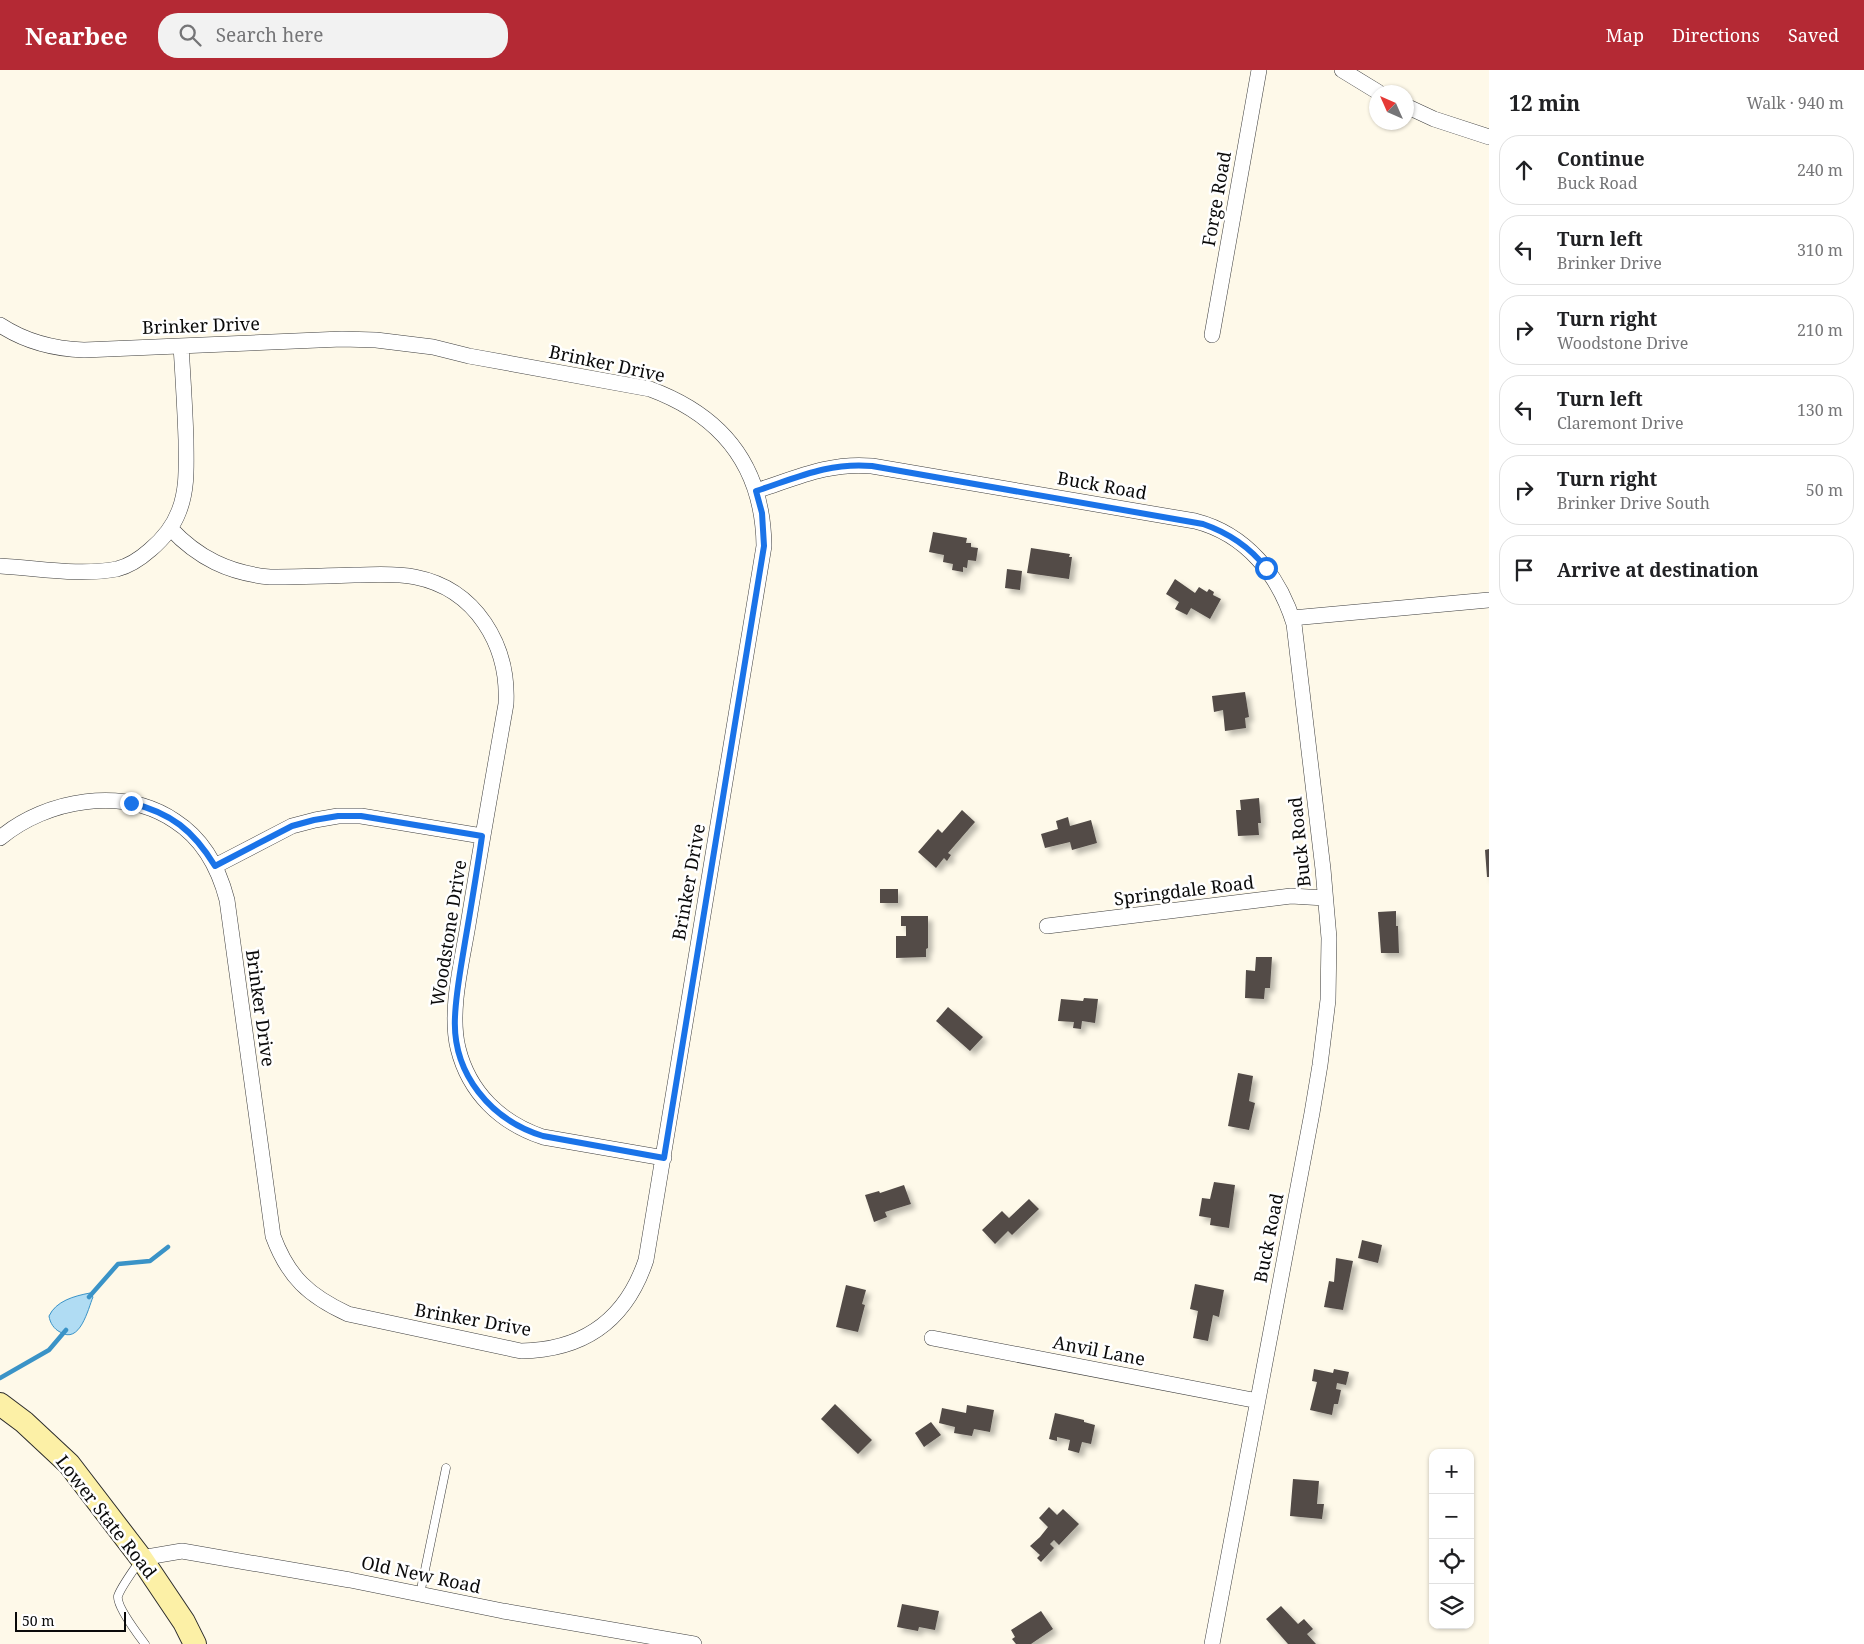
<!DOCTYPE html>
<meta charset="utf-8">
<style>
body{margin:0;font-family:"Noto Serif",serif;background:#f2f2f2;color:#202124}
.controls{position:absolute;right:15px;bottom:15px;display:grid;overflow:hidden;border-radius:10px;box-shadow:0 1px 4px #0004}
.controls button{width:45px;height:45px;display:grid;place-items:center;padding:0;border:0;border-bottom:1px solid #e0e0e0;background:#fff;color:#202124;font:25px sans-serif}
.compass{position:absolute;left:1369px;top:15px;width:45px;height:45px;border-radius:50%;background:#fff;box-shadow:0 1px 4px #0004;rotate:315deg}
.scale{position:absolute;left:15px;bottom:12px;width:111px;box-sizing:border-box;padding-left:5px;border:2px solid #0a0a0a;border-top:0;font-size:14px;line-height:18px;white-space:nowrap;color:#0a0a0a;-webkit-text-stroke:4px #fff;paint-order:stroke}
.stop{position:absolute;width:15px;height:15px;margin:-11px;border:4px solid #1a73e8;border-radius:50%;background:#fff}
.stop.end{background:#1a73e8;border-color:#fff;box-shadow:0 1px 5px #0008}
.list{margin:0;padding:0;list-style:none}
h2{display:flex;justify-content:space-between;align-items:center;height:65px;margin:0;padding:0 20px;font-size:21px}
h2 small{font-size:16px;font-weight:400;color:#757577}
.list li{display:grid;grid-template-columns:32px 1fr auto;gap:15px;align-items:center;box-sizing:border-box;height:70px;margin:0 10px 10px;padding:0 10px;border:1px solid #e0e0e0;border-radius:20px}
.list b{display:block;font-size:19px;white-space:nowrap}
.list p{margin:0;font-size:16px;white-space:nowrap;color:#757577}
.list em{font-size:16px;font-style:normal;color:#757577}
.icon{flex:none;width:28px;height:28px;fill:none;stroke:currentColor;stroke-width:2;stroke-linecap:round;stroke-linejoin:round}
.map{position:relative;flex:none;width:1489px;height:1574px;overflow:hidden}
header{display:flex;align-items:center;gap:30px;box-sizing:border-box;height:70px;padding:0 25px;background:#b42934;color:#fff}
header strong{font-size:24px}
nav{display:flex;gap:28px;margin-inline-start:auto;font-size:18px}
.search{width:350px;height:45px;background:#f2f2f2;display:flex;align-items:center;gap:12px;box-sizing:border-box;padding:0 18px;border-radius:20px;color:#757577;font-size:19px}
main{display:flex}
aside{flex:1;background:#fff}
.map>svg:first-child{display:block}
.water{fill:#b0dcf3;stroke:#3a93c7}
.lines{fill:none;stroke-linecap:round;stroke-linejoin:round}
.stream{stroke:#3a93c7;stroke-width:4.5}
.building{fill:#524b47;filter:url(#shadow)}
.lane-casing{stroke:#3d3d3d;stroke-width:9}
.street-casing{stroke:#3d3d3d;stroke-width:16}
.secondary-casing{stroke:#2c2c2c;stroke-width:24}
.lane{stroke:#fff;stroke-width:8}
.street{stroke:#fff;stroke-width:15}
.secondary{stroke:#fcf0a6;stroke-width:22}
.route{stroke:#1a73e8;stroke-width:6}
.labels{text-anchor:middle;stroke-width:5;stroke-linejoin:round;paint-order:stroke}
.street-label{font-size:18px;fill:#0a0a0a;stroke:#fff}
</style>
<header>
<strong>Nearbee</strong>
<div class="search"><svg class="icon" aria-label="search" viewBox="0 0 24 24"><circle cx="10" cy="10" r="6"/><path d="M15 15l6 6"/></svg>Search here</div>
<nav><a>Map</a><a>Directions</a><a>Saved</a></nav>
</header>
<main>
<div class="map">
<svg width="1489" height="1574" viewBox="0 0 1489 1574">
<defs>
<filter id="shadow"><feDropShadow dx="4.5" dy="4.5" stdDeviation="2.5" flood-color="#0004"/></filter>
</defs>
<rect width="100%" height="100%" fill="#fef9e9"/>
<path class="water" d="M90,1223L93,1227C88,1239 80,1275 60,1262C54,1259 50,1253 49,1246C56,1231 74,1226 90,1223Z"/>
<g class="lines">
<path class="stream" d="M89,1227L118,1194L150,1191L168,1177
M0,1308L49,1280L66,1260"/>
</g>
<path class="building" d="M933,462L967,468L966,473H971V477L978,478L976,491L968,490L967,498L963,497V502L952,500L953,494L943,492L944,485L929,482Z
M1031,478L1070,484L1069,487H1072L1069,509L1027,503Z
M1007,499L1022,501L1020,520L1005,518Z
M1175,509L1195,523L1199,517L1207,522L1209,519L1214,522L1213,525L1221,529L1210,549L1191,538L1187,545L1175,539L1179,532L1166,524Z
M1245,622L1249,647L1245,648L1246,658L1225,661L1223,640L1214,642L1212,626Z
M1259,728L1261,753H1258L1259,765L1238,766L1236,740H1241L1240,730Z
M962,740L975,752L948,783L951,785L947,791L944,788L936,798L918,782L938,759L942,763Z
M1068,747L1070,756L1091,750L1097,773L1072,780L1070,772L1045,778L1041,764L1058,759L1056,751Z
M1489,779V807H1487L1485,780Z
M880,819H898V833H880Z
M1396,841V856H1398L1399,883H1381L1378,842Z
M901,846H928V878L926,879V887L896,888V866H906V856H901Z
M1256,887H1272L1270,918H1265L1264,929L1245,928L1246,900L1255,901Z
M1084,928L1098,929L1095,953L1082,951L1081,959L1073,958L1074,952L1058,951L1061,929L1083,931Z
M948,937L983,967L970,981L936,951Z
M1238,1003L1253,1006L1249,1031L1255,1033L1249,1060L1228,1056Z
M1214,1112L1235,1115L1229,1158L1210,1155L1211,1148L1199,1146L1202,1128L1210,1129Z
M904,1115L911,1134L885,1142L887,1147L874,1152L865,1125L879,1121L880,1123Z
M1029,1129L1039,1139L1012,1165L1008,1161L995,1174L982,1160L1002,1141L1009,1148Z
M1362,1170L1382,1175L1378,1193L1358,1188Z
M1336,1188L1353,1191L1343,1240L1324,1237L1329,1211L1334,1212Z
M1195,1214L1224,1220L1219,1247L1213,1245L1208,1271L1193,1268L1198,1241L1190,1239Z
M846,1215L866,1220L862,1234L865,1235L858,1262L836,1257Z
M1314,1299L1333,1303L1334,1299L1349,1302L1346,1315L1337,1313L1336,1319L1341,1320L1338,1334H1334L1332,1345L1310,1340L1317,1312L1312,1311Z
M835,1334L872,1370L858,1384L821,1349Z
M967,1335L994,1340L990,1362L974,1359L972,1366L954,1363L955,1357L939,1353L942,1338L966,1343Z
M1055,1343L1084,1350V1352L1095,1355L1091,1374L1082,1372L1079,1383L1068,1380L1070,1370L1057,1367V1371L1049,1369Z
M931,1352L941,1365L924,1377L915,1363Z
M1293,1409L1319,1411L1317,1434H1324L1322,1449L1290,1446Z
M1049,1437L1057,1445L1063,1439L1079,1454L1059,1475L1054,1470L1050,1474L1054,1478L1041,1492L1037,1488L1040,1485L1030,1476L1040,1467L1048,1457L1039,1448Z
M902,1534L939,1541L935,1560L919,1557L918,1561L897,1557Z
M1281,1536L1298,1554L1304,1549L1313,1559L1307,1564L1316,1574H1288L1266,1549Z
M1041,1541L1053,1559L1031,1574H1016L1012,1569L1015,1567L1011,1560Z"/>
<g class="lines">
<g class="lane-casing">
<path id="lane" d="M139,1492C133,1501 121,1517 118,1526C116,1536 139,1566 145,1574
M420,1524L446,1398"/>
</g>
<g class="street-casing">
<path id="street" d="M1342,0L1378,22
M1406,36L1434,49L1489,67
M0,255C26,272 53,279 84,280L342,269L376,270L433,277L469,286L650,319C723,346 763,397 764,476L646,1190C626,1250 584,1280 521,1281L348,1244C309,1226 288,1207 273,1166L227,830C219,799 203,769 175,751C123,716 47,729 0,768
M1212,265L1259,0
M756,421C796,408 829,392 872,396L1195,451C1246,464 1279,505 1294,554L1323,799L1329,868L1328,930L1320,995L1312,1043L1212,1574
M170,458C198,488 229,503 270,507C298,507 326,506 354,505C374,505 395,503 415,507C476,519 509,575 506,634C493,708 480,781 468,855C462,892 449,941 458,978C469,1023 501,1053 543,1067L664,1088
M0,496C39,498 78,506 117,499C129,496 141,488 150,480C162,470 173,457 179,441C188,418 186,394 186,370C185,339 183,307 181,276
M1292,548L1489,530
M215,796L292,756L315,750L338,746H361L482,766
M1047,856L1291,826L1325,828
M932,1268L1258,1331
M141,1488L182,1481L350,1510L503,1541L694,1574"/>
</g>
<g class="secondary-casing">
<path id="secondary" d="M0,1334L24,1352L69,1394L141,1488L184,1552L195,1574"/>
</g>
<use href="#lane" class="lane"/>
<use href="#street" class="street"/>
<use href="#secondary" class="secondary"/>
</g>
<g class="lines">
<path class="route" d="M131,733C171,743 193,760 215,796L292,756L314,750L338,746H361L482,766C477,802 471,837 465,872C461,897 456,922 455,947C452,1004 491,1050 543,1066L664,1088L764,476L762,443L756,421C796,408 829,392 872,396L1203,454C1229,463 1249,476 1266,498"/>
</g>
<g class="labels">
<g class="street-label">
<text transform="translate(1217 129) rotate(-80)" y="6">Forge Road</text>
<text transform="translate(201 256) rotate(-2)" y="6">Brinker Drive</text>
<text transform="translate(607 294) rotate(12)" y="6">Brinker Drive</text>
<text transform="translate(1102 416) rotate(10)" y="6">Buck Road</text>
<text transform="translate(1300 772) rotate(-96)" y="6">Buck Road</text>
<text transform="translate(689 812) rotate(-80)" y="6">Brinker Drive</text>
<text transform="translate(1184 821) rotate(-7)" y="6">Springdale Road</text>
<text transform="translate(449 863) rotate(-81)" y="6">Woodstone Drive</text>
<text transform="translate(260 938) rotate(82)" y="6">Brinker Drive</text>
<text transform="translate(1269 1168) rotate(-79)" y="6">Buck Road</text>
<text transform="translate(473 1250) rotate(10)" y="6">Brinker Drive</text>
<text transform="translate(1099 1281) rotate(11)" y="6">Anvil Lane</text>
<text transform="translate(106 1447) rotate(52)" y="6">Lower State Road</text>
<text transform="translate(421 1505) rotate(12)" y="6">Old New Road</text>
</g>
</g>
</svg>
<div class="controls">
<button>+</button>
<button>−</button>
<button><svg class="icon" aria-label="locate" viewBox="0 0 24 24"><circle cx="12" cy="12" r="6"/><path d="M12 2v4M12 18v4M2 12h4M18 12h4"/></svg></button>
<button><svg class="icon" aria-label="layers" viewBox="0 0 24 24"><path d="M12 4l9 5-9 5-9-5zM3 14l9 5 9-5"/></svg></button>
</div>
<svg class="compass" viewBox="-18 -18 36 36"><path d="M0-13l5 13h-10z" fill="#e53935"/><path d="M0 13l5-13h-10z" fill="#757577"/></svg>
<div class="scale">50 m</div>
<div class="stop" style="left:1266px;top:498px"></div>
<div class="stop end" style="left:131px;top:733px"></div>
</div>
<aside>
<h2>12 min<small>Walk · 940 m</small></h2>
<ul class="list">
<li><svg class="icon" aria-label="ahead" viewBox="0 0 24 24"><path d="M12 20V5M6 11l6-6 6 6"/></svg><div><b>Continue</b><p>Buck Road</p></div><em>240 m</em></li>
<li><svg class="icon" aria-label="left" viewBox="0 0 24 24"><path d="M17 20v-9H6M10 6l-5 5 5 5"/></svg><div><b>Turn left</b><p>Brinker Drive</p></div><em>310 m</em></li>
<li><svg class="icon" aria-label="right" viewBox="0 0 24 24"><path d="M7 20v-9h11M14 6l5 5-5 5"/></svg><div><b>Turn right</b><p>Woodstone Drive</p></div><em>210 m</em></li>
<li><svg class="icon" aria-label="left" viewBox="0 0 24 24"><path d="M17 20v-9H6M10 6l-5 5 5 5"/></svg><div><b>Turn left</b><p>Claremont Drive</p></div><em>130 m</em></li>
<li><svg class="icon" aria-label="right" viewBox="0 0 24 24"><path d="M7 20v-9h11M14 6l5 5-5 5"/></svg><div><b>Turn right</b><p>Brinker Drive South</p></div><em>50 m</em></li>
<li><svg class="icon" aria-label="arrive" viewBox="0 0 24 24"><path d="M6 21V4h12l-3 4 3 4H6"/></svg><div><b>Arrive at destination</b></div></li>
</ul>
</aside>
</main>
